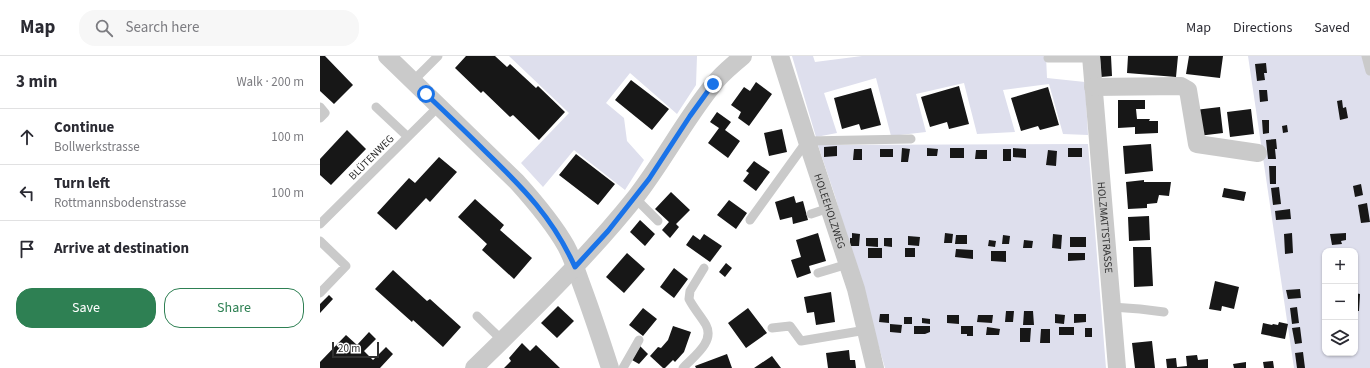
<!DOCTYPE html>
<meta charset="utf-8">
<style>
body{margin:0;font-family:"Source Sans 3",sans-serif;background:#f7f7f7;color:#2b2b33}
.controls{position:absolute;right:12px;bottom:12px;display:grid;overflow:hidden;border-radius:8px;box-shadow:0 1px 3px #0004}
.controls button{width:36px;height:36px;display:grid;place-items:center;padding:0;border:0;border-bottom:1px solid #e1e1e2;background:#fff;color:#2b2b33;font:20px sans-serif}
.scale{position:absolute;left:12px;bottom:10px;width:47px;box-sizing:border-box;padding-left:4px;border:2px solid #303030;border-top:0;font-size:11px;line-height:14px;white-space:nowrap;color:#303030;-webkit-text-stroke:3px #fff;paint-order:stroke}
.stop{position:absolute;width:12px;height:12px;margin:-9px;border:3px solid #1a73e8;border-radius:50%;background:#fff}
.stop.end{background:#1a73e8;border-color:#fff;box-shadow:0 1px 4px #0008}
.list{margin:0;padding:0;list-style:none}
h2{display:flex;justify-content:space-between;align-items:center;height:52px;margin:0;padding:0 16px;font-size:17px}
h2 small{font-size:13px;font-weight:400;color:#7c7c81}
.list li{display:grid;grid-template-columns:26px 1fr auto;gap:12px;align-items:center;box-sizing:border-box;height:56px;padding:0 16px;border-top:1px solid #e1e1e2}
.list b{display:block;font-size:15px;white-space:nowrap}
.list p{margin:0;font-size:13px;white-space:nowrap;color:#7c7c81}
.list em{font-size:13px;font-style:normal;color:#7c7c81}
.actions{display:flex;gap:8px;padding:12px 16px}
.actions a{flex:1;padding:9px 0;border:1px solid #2e8053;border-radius:16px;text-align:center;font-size:14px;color:#2e8053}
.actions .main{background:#2e8053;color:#fff}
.icon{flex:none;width:22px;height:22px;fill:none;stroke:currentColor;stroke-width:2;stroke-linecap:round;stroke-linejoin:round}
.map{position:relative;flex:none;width:1050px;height:312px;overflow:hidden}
header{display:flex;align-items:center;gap:24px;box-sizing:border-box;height:56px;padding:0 20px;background:#fff;border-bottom:1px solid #e1e1e2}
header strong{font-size:19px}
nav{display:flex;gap:22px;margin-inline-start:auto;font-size:14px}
.search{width:280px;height:36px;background:#f7f7f7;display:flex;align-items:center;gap:10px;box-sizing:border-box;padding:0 14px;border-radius:16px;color:#7c7c81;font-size:15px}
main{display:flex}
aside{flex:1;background:#fff}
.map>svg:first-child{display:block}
.green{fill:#dedfed;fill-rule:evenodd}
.building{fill:#171717}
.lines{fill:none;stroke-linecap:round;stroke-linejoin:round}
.lane{stroke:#cacaca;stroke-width:9}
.street{stroke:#cacaca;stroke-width:18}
.route{stroke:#1a73e8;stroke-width:5}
.labels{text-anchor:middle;stroke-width:4;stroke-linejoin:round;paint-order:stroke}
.street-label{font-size:11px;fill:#303030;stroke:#fff}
</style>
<header>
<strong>Map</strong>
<div class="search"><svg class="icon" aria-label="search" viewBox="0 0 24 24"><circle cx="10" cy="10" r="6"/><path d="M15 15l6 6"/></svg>Search here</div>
<nav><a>Map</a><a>Directions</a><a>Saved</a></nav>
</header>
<main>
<aside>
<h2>3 min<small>Walk · 200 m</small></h2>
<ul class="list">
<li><svg class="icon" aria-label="ahead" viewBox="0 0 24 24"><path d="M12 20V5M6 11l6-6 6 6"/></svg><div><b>Continue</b><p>Bollwerkstrasse</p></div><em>100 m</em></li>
<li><svg class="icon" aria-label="left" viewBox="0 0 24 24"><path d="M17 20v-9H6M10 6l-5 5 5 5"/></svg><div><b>Turn left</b><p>Rottmannsbodenstrasse</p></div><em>100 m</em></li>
<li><svg class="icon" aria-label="arrive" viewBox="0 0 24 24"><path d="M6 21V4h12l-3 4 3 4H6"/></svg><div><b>Arrive at destination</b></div></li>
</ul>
<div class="actions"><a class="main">Save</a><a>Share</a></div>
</aside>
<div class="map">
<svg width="1050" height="312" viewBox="0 0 1050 312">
<rect width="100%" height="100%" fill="#fff"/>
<path class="green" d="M189,0H377L376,29L357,58L310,17L286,47L304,62L307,85L324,104L305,134L254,94L223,131L201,107L249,57Z
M472,0H493L495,6L542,0H726L727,22L765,26L768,79L743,78L729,28L683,34L695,76L657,78L644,27L596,38L606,76L571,80L556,22L504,37L517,77L496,81Z
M928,0H1050V312H974ZM1005,195H1035V297H1005Z
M768,88L786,312H565L515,140L498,89Z"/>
<path class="building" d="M0,0H5L33,29L14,48L0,35Z
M146,0H175L187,11L190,8L216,32L218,30L245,56L219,84L193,59L190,61L163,35L161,37L135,12Z
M780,0H791L792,20L781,21Z
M808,0H858L856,21L807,17Z
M869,0H903L900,22L866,18Z
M946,7L947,17H944L945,24L937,25L935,8Z
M311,24L349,53L332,74L295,44Z
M436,26L452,38L429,70L418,62L421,56L411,49L424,31L430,35Z
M639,30L649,68L629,73L627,66L610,71L601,41Z
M728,31L739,69L720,74L718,70L701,75L691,42Z
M551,32L561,69L541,74L539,68L522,73L514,42Z
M939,34H947L948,45L940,46Z
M798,44H825V53H816L817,63H830L829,65H838V77L815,78V71L798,72Z
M1022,44L1023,52L1026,51L1028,62L1020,64L1017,45Z
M900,51L903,77L878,80L875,54Z
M931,53L934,78L910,81L907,56Z
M397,56L411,66L405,74L420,85L408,102L388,87L399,72L390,66Z
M942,64H949V77L943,78Z
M967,69L968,76L963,77L962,70Z
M462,73L467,96L449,100L444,77Z
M27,74L46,93L11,129L0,119V103Z
M956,83L957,93H955L956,103H948L946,84Z
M831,88L833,115L805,118L803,90Z
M517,90V100L504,101V91Z
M582,92L590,93L588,106H581Z
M607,92L618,93L617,100H607Z
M630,92H644V102H630Z
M693,92L706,93V102L693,101Z
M748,92H762V101H748Z
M534,93H542V104H533Z
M560,93H573V101H560Z
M683,93H691V105H683Z
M656,94H667V103H655Z
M728,94L737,95L736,110L726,109Z
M256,98L295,128L278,149L239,119Z
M119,101L137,116L110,146L106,142L76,174L57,157L89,122L95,127Z
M434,105L450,116L436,135L423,125L429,117L426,115Z
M949,110H956V128H950Z
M824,124V126H851L849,140L839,139L837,147L827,148V152L808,153L806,126Z
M1041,128L1043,139L1035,141L1033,130Z
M959,131L961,148L953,149L951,132Z
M904,132L926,136L924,145L902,141Z
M351,136L370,154L356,168L359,171L350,182L342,174L349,166L335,153Z
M474,140L476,147L483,145L488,164L473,168L472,161L460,164L455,146Z
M155,143L184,169L180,174L212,202L194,223L162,194L167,188L138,161Z
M409,144L427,157L416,173L397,159Z
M1047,147L1050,166L1041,167L1038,149Z
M970,153L971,163L956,164L955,155Z
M829,160L830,184L809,185L808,161Z
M320,164L335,178L325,190L310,176Z
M498,177L506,205L489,210L491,217L477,222L471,204L481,201L476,184Z
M532,177L540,178L539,190H530V182H532Z
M625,177L633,178L632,187H624Z
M972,177L973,197L965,198L964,178Z
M1026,177V184L1021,185L1022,188L1012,189L1010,178Z
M384,178L402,190L390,206L366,189L373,179L380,184Z
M733,178L742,179L741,193L732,192Z
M636,179H647V188H635Z
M683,179L690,180L689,188H682Z
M588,180L600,181L599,190L588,189Z
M750,181H766V191H750Z
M546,182H558V191L546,190Z
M564,182H572V191L564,190Z
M669,184L676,185L675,191L668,190Z
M704,184L713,185L712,192H703Z
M813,191H831L833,230L814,231Z
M548,192H562V202H548Z
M585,192H595V201H585Z
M636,193L653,194V203L635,201Z
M671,195H686V206L671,205Z
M307,197L325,213L304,237L286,221Z
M748,197H765V204L748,205Z
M406,207L412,212L405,221L399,216Z
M354,212L368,223L354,242L340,231Z
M73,214L107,245L110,243L141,271L123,291L93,264L92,266L55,233Z
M895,225L919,231L914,253L902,250L901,255L889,253Z
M980,233L981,242L968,243L966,234Z
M511,236L515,266L496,269L494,256L487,257L484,241Z
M1035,237L1040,238L1039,255H1035Z
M9,239L13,243L0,257V248Z
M238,250L254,265L237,282L221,267Z
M977,251L979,267L972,268L970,252Z
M323,252L337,263L323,280L309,269Z
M428,252L447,277L426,292L408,267Z
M686,255H694L693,266H685Z
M704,255H713L714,269H703Z
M560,258H569V267L559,266Z
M735,258L745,259L744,268L735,267Z
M754,258H766V266L754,267Z
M627,259H639V268L627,267Z
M658,259H673L672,267L657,266Z
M584,261H592V268H584Z
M602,262L610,263V268L602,267Z
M959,266L968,268L965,283L941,278L943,267L952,269L953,268L958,269Z
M570,268L582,269L581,277L570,276Z
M353,270L371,276L364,296L355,306L353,304L345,312H343L330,300L338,291L341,292L348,284Z
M594,270H610V276L605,278H594Z
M641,270H653V280H647V278H641Z
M667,271L680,273L679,279H666Z
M739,271H754V279H739Z
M980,271L982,287L975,288L972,272Z
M700,272H711L710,286H700Z
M765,272H772V281H765Z
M721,273H730V287H720Z
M49,276L56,283L44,295L53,304L66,291L73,298L60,312H0V306L26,279L37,289Z
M832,285L835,312H815L812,287Z
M202,287L210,295L216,289L240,312H184L191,305L189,302Z
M320,290L328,298L319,308L312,304Z
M529,294L530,304H535L536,312H508L506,297Z
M983,296L985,312H977L975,297Z
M407,298L412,312H376L375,310Z
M877,299L878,304L888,303V312H847L846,303L856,302L857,311L867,310L866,300Z
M452,300L461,312H434Z
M953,305L954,312H944L943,306Z
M926,306V312H914L913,308Z"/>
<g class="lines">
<path class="lane" d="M1046,0L1050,15
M728,2H771
M93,25L118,0
M0,51L5,57L0,62
M56,51L88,81
M315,142L338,165
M491,158L509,152
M430,164L487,85L591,83
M0,168L119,50
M0,185L26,210L0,237
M498,217L528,208
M792,251L820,253L844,256
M157,260L182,284
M452,272L470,270L481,285L546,274
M303,312L319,284
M363,312C373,301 395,286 386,269C381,260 374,253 369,243L370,235L384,212"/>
<g class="street">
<path d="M67,0L197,126C215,146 233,167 246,190C253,203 257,217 262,230C272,257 281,284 290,312"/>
<path id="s1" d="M460,0L487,85L536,233L555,312"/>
<path id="s2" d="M771,0L797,312"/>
<path d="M773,31L861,30L868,34L877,88L938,97"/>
<path d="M154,312C210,257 266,203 315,142C343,106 364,65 393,29C401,18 413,9 423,0"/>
</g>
</g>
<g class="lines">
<path class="route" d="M106,38C126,57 146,76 166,96C204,133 233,162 255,211L288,175L329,123L370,60L393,28"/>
</g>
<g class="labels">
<g class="street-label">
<text transform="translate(51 101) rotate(-45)" y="4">BLÜTENWEG</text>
<text dy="4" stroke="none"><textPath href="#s1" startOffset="163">HOLEEHOLZWEG</textPath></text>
<text dy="4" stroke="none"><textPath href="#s2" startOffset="172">HOLZMATTSTRASSE</textPath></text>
</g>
</g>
</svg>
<div class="controls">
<button>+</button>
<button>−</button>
<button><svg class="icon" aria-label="layers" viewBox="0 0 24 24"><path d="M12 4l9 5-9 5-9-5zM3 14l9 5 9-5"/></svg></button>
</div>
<div class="scale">20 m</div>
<div class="stop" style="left:106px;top:38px"></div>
<div class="stop end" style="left:393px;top:28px"></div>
</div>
</main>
